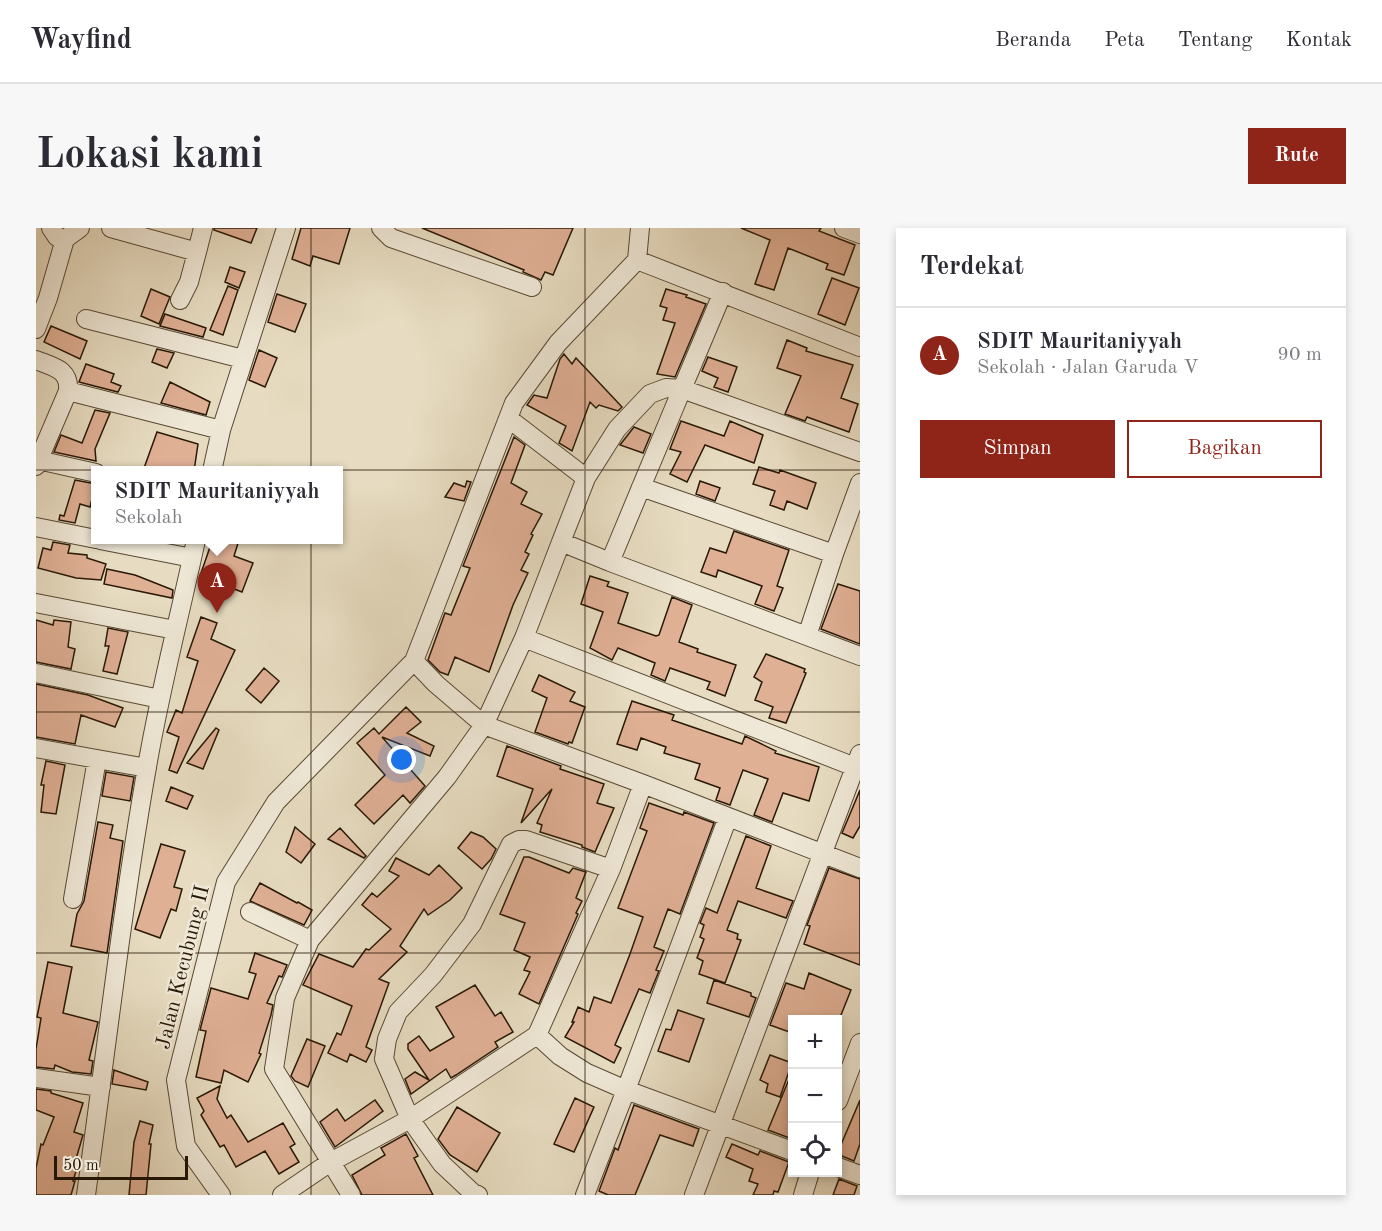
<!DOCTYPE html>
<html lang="id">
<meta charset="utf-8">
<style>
body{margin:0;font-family:"Old Standard TT",serif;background:#f7f7f7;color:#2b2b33}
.controls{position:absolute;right:18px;bottom:18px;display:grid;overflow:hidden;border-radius:0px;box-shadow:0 3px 9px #0003}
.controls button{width:54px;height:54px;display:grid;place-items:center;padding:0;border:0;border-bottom:2px solid #e1e1e2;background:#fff;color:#2b2b33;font:30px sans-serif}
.scale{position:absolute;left:18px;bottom:15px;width:134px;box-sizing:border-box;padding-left:6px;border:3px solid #281805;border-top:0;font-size:16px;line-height:21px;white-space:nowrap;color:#281805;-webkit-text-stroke:4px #efe8d7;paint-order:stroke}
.you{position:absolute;left:366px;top:532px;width:21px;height:21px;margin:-15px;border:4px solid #fff;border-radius:50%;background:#1a73e8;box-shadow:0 0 0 9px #1a73e833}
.badge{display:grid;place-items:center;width:39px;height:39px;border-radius:50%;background:#8f2418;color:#fff;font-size:20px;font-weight:700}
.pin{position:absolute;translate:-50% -50px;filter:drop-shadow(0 2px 3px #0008)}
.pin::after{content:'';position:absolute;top:32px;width:21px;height:18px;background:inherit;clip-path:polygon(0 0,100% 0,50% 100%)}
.popup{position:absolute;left:55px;top:238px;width:252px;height:78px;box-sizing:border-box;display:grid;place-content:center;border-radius:0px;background:#fff;filter:drop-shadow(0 2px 4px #0005);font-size:20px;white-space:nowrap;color:#7c7c81}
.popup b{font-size:22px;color:#2b2b33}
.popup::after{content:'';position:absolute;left:50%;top:100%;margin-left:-12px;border:12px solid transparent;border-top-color:#fff}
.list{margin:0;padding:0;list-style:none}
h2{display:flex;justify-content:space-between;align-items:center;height:78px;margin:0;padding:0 24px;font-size:26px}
h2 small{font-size:20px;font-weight:400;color:#7c7c81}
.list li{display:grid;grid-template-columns:39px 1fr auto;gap:18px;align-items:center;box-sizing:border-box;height:96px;padding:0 24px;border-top:2px solid #e1e1e2}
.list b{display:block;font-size:22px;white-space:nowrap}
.list p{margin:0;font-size:20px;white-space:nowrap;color:#7c7c81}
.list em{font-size:20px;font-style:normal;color:#7c7c81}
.actions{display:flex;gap:12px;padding:18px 24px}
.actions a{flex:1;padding:14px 0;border:2px solid #8f2418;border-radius:0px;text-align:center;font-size:21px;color:#8f2418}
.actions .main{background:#8f2418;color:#fff}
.icon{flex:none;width:33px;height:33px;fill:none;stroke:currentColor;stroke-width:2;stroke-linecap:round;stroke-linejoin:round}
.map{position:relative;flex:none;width:824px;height:967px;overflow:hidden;border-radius:0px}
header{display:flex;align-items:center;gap:36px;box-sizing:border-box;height:84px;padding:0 30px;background:#fff;border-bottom:2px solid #e1e1e2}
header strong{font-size:28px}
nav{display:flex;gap:33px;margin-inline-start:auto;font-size:21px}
.intro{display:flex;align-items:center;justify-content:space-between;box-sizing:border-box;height:144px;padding:0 36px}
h1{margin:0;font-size:42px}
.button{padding:15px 27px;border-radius:0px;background:#8f2418;color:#fff;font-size:21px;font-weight:700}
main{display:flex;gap:36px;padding:0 36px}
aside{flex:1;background:#fff;border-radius:0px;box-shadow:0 3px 9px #0003}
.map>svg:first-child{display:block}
.building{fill:#e0b095;stroke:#281805;stroke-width:1.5}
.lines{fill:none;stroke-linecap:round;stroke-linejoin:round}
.minor-casing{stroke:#584934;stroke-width:20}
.minor{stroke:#efe8d7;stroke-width:18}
.grid{fill:none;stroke:#281805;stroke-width:1.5;stroke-opacity:0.55}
.labels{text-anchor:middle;stroke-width:5;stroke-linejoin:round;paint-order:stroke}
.street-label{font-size:21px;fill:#281805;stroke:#efe8d7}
</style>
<header>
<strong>Wayfind</strong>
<nav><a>Beranda</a><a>Peta</a><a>Tentang</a><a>Kontak</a></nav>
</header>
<div class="intro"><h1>Lokasi kami</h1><a class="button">Rute</a></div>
<main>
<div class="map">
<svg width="824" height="967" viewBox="0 0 824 967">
<rect width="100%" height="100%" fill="#e7dcc1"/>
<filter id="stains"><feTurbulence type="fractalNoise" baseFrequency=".00333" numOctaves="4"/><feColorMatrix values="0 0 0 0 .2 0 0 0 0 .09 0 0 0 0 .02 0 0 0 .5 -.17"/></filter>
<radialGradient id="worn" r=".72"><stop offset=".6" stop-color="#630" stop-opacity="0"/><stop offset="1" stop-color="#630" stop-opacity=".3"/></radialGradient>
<path class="building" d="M178,0H221L215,15L178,2Z
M265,0H314L303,36L277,28L274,38L256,31Z
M386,0H537L517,47L509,44L505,52L487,44L488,42Z
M705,0H785L783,3L819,17L808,47L790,41L792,36L752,20L738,62L719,56L734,12Z
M194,39L209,44L203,60L189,54Z
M796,50L823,60L809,97L782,86Z
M192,58L202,62L187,107L174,102Z
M115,61L134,69L123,96L105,88Z
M630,61L651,67L650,69L670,76L639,149L621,146L639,95L627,92L631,80L624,78Z
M241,66L270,76L259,104L232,94Z
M129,86L170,100L167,109L124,98Z
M15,98L51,113L44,131L8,114Z
M751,112L771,120L770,123L817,137L805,170L822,176L813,204L771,189L769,193L749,186L765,148L741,140Z
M121,121L138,125L131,140L116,134Z
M223,122L241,130L229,159L213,152Z
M528,126L536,136L540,130L586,179L582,183L563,177L560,180L554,174L536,223L523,215L530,198L491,177L498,167L511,170L524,131Z
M672,129L701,139L692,164L678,159L682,150L666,143Z
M50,136L78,146L75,154L85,158L82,164L43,154Z
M134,154L174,174L170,187L125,175Z
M59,182L74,185L59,221L60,233L18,224L25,207L46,215Z
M645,193L688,208L694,193L727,207L718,235L669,217L651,254L634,246L645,224L634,221Z
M598,199L615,206L607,225L584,217Z
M121,204L162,216L158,243H107Z
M478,209L489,217L475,255L491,264L485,276L506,286L495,306L497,307L489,324L493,326L485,342L492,345L477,377L453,444L419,429L412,447L404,444L392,432L409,385L415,387L434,340L427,338Z
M723,239L743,245L744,242L780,255L771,281L751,273L748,282L734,277L739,263L717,256Z
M39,252L60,256L54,279L44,276L39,295L23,292L24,287L28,288Z
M431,253L435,254L428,273L409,269L418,255L429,259Z
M664,253L684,260L679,273L660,266Z
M698,303L753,322L741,358L747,360L738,383L719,376L726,358L682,342L680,349L665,344L674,320L690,325Z
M184,312H203L198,328L217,335L206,364L164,348L174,319L181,322Z
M17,314L34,317L32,325L51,327V330L70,336L65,352L40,350L2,340L7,320L15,322Z
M71,341L99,347L137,362L136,370L68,356Z
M554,348L573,354L571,358L592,365L582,395L620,408L623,407L636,369L656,377L643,414L662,421L661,424L700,437L689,468L671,461L674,454L634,440L629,453L615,447L619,435L582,420L576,432L554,420L567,384L545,376Z
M802,356L824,363V416L785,401Z
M165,389L181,395L175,411L199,422L141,545L133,542L143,509L131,504L140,482L146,485L162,433L151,429Z
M0,392L17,397L18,392L35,394L32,419L39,421L35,441L0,434Z
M72,400L92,404L81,446L67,443L73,418H69Z
M730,426L769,441L768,444L770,445L750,495L733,490L737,479L719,472L726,454L718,449Z
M228,440L243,453L225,475L210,462Z
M503,447L539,464L534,473L549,479L536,515L533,514L532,516L499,504L511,470L496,463Z
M0,456L52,467L87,480L79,499L45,487L39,516L0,509Z
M596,473L638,487L636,492L706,516L709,508L740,523L739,525L783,539L773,573L747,565L736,594L718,587L732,551L707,542L694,577L680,572L684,560L659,551L664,536L628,525L630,519L605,510L601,522L581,516Z
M370,479L385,494L371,505L398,518L394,528L346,509L389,558L374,575L367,567L338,596L319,577L349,547L321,515L338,500L343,506Z
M180,500L183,502L167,541L151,535Z
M471,518L525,538L524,541L568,556L561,575L578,580L559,624L546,619V617L504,604L506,597L501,595L516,561L485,595L497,561L461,548Z
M10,533L29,537L20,586L5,584L8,557H5Z
M70,544L98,549L94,573L66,568Z
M135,559L157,568L151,581L130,573Z
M824,562V598L817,610L806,605Z
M613,575L647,587L648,584L678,595L644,686L632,681L618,719L628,723L620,742L623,743L614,765L603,761L579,817L585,820L578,835L529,809L538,794H536L542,779L553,784L558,769L575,775L594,726L607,689L582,680L611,603L604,600Z
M62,594L77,597L74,610L87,613L71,725L35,718L41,686L48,673Z
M259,599L279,616L265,635L250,624Z
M304,600L330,628L328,630L292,611Z
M435,604L447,609L460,621L455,631L446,641L422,620Z
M710,608L735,618L720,660L757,673L750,690L702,673L691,702L702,706L701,711L705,712L689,755L663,746L667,733L661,730L668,711L664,709L668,697L664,695L670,680L681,685Z
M125,616L149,623L138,659L146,661L140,683L135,681L124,710L99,701Z
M488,629H493L533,645L537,640L550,644L540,670L546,673L540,685L542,686L503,776L483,766L494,744L488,742L494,729L478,722L489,695L464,686Z
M360,630L393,647L403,637L426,660L414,672L392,687L388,681L364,718L371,724L343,751L353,755L330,819L336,822L330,834L314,826L311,834L292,825L301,805L305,807L316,778L267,757L283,726L317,739L330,721L333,722L355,701L326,677L336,665L341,669L363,648L353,643Z
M793,640L824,651V737L768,716L774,698L771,697Z
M224,655L261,675L262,674L276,682L268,697L214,673Z
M219,725L251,737L246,749L243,748L231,775L237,777L235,787L223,825L225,826L212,854L188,842L185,855L160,849L170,803L164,802L175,760L212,771L220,746L213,744Z
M12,734L36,739L27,785L62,794L53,832L57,833L55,846L36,844L19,837L18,841L0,839V821L5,790L1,789Z
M773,745L815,762L803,792H756V805L734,797L750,755L768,761Z
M678,752L715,765V768L720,770L713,789L671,775Z
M439,757L459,788L465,784L477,804L459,814L462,819L420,847L415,850L410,841L375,866L369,851L379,844L393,852L372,821V816L383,808L394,823L418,809L400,779Z
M642,782L668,791L653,834L622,823L630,801L635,802Z
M271,811L289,818L272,859L259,853L255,848Z
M734,827L756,835L744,869L730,864L732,856L724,852Z
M78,842L112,854L110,862L76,856Z
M756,844V911L732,902Z
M184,858L181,871L191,890L195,887L212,914L247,895L259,916L254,919L263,934L243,946L229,923L200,939L188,917L184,919L165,887L168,883L161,870Z
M0,861L15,863V865L47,875L38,904L47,907L40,931L43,933L37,953H39L35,967H0V940L5,916L7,917L18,889L0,882Z
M539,870L558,879L538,924L518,916Z
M339,872L347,883L299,919L284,894L301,881L309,893Z
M824,872V916L818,933L801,926Z
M598,877L663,901L657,918L624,907L599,967H572L563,963L579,920L582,922Z
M421,879L464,905L441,944L414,927L402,911Z
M104,893L117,897L113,916H115L110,967H93L98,914Z
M370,906L382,928L378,930L397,967H326L316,947L349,927L345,920Z
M696,916L722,927L724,923L753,934L742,964L738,963L737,967H717L722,956L713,953L717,941L690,929Z
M803,951L821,958L818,967H797Z"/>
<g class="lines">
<g class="minor-casing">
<path id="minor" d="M15,0L21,9L29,11L44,0
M75,0L161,24L167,0
M345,0L355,10L496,59
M808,0L824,6
M601,32L824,119
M687,64L646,161L824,224
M144,72L153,54L161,24
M50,91L207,131
M0,101L12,70L29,11
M0,132C17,139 34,141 32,163L0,238
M32,163L185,202
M473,191L550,250L525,314
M2,232L60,245
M176,243L185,202L250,0
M550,250L581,201L614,166L630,160L646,161L574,334L824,428
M605,259L798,326L771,408
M0,299L60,311
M64,312L156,330
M798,326L824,255
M0,375L139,402
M488,410L819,539
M378,433L400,456L448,497L607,556L824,640
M0,445L124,471
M0,520L111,540
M37,671L61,531
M214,684L274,712
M501,807L524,828L551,845L590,862L756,923
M0,850L65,859
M802,873L824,815
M802,939L824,947
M50,967C70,824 86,681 111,539C124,462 144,387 160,312
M185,967L150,918L140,852L190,654L240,574L378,433L478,175L522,115L601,32L604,0
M246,967L293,935L374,891L501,807L575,641L607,556
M315,967L238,841L249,770L274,712L411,549L448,497L488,410L525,314L574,334
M442,967L437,965L406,936L374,891L348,831L351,811L362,784L397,747L436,696L475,616L483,612H490L575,641
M549,967L590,862L692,589
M658,967L824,526
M767,967L774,944"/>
</g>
<use href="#minor" class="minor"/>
</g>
<path class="grid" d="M275,0V967M549,0V967M0,242H824M0,484H824M0,725H824"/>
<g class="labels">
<g class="street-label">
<text transform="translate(146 739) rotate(-76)" y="7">Jalan Kecubung II</text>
</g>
</g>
<rect width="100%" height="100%" filter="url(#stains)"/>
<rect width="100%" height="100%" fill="url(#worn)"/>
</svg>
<div class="controls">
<button>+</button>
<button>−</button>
<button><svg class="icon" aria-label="locate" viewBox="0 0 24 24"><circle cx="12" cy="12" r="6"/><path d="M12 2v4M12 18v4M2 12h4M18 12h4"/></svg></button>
</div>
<div class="scale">50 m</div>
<div class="you"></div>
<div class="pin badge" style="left:181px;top:385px">A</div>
<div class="popup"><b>SDIT Mauritaniyyah</b>Sekolah</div>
</div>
<aside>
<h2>Terdekat<small></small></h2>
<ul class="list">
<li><span class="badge">A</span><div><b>SDIT Mauritaniyyah</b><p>Sekolah · Jalan Garuda V</p></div><em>90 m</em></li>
</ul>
<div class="actions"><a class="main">Simpan</a><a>Bagikan</a></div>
</aside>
</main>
